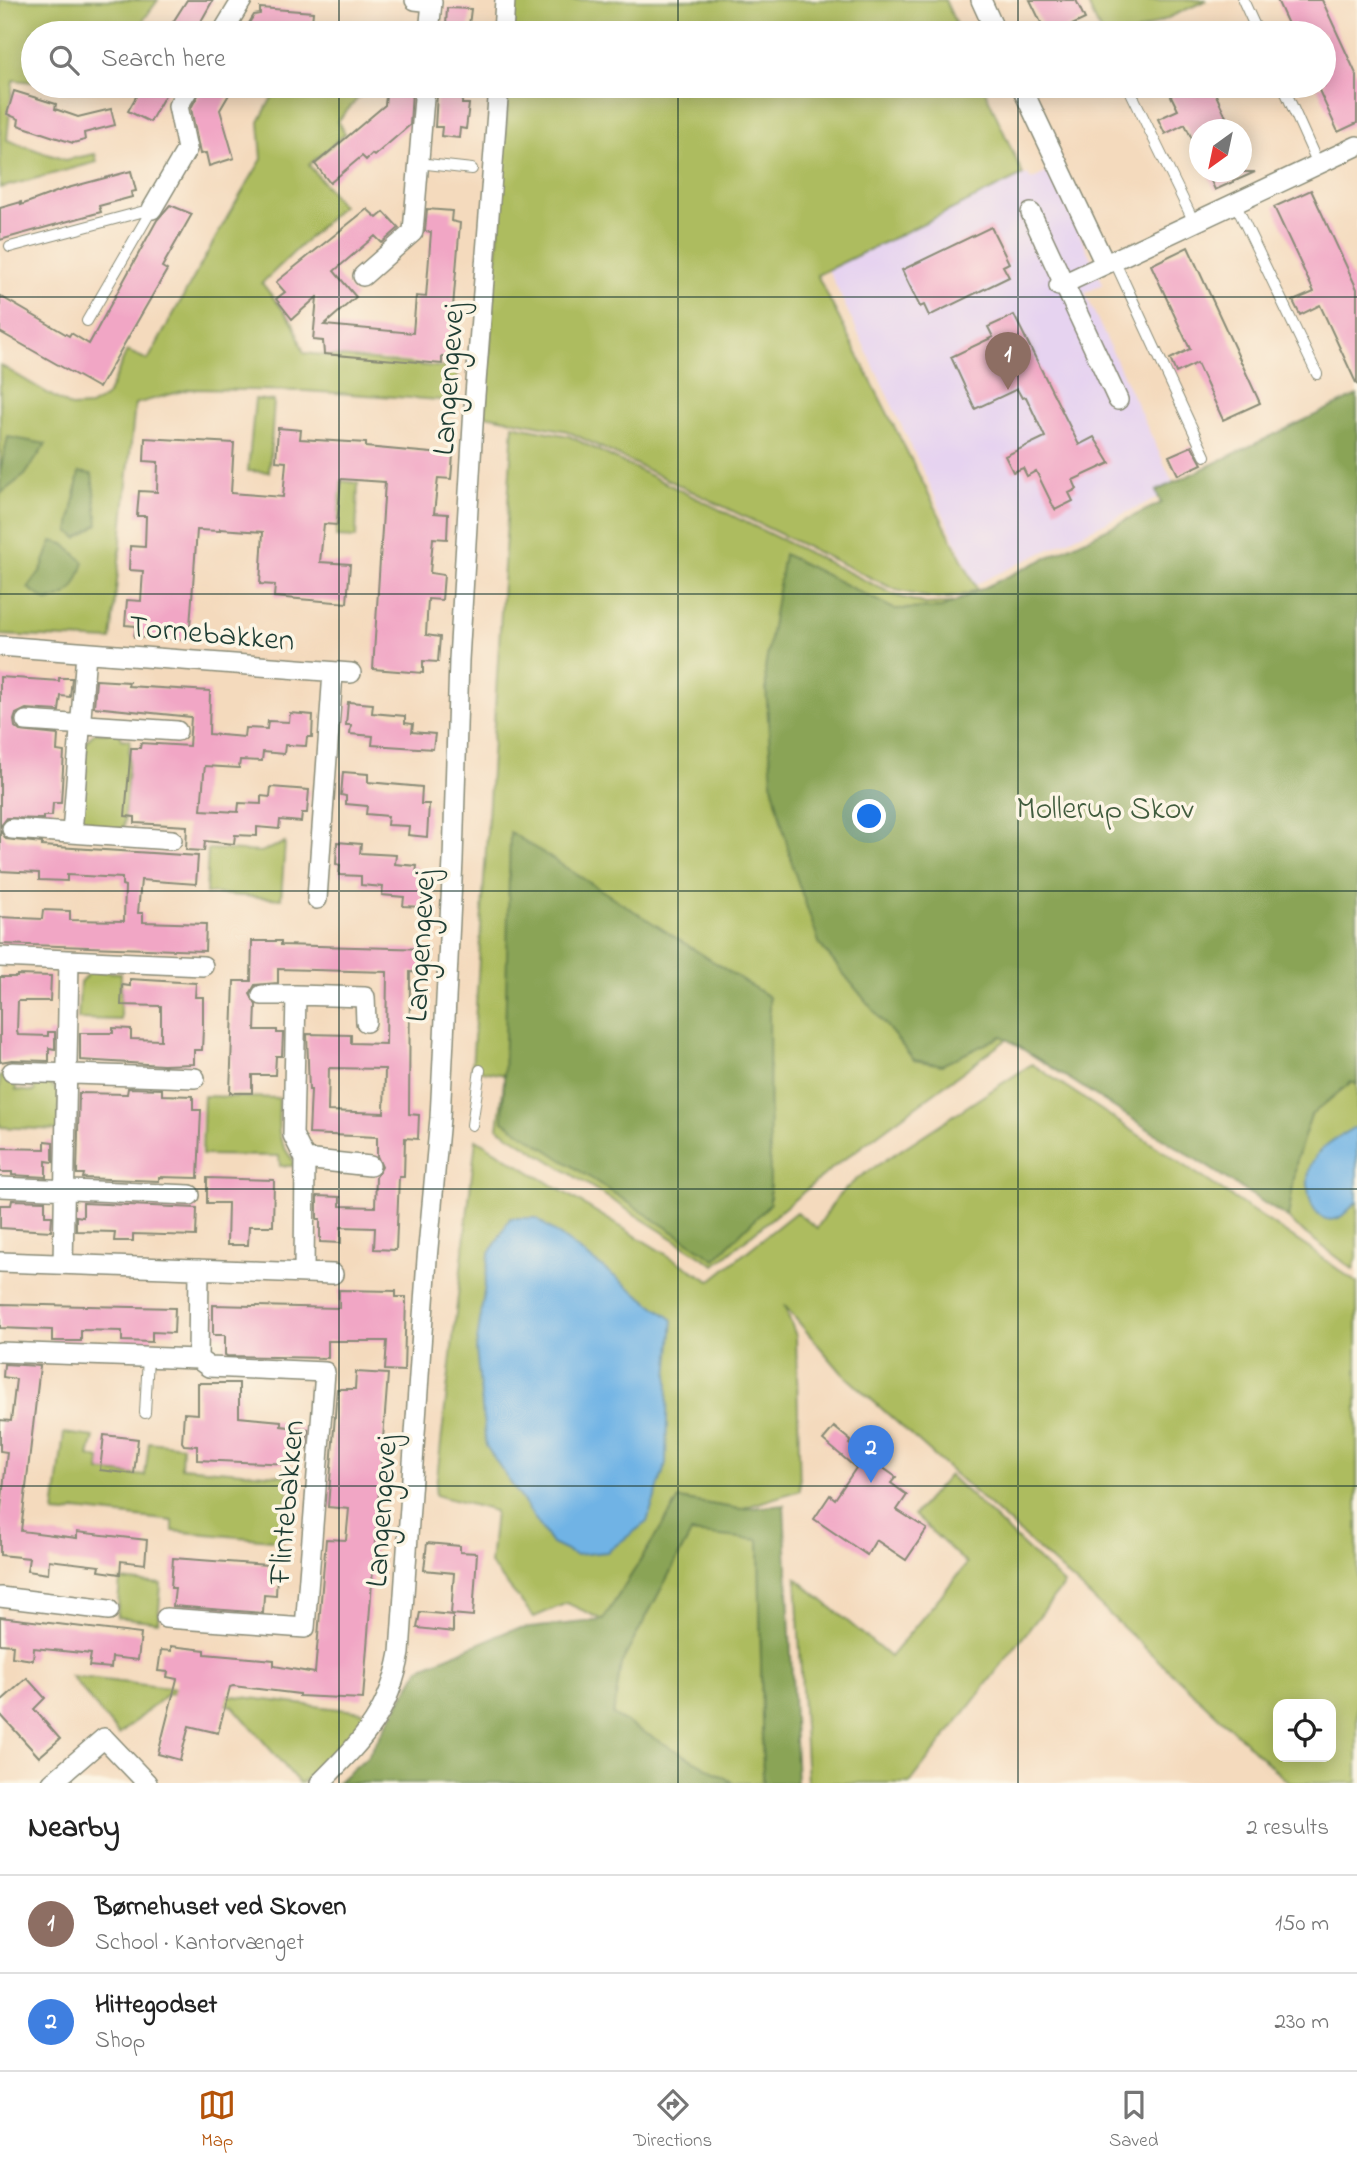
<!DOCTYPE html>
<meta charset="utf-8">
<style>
body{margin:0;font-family:"Indie Flower",sans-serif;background:#f6f6f6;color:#222}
.controls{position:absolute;right:21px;bottom:21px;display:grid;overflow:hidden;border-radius:14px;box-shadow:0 4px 18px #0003}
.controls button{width:63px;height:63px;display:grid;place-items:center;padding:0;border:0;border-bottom:2px solid #e0e0e0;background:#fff;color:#222;font:35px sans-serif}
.compass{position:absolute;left:1189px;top:119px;width:63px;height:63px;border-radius:50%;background:#fff;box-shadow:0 4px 18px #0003;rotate:213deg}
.you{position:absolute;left:870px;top:817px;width:24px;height:24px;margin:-18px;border:5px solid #fff;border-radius:50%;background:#1a73e8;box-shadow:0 0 0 10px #1a73e833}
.badge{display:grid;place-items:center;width:46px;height:46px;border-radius:50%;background:#b45309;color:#fff;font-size:23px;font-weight:700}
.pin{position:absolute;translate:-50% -58px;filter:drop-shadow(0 2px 4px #0008)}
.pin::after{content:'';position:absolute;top:37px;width:24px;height:21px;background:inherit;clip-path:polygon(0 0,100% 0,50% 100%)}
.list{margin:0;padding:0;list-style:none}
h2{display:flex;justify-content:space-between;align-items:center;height:91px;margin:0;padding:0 28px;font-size:30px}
h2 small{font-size:23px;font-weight:400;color:#767676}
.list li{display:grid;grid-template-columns:46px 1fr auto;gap:21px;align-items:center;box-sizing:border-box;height:98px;padding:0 28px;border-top:2px solid #e0e0e0}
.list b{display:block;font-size:26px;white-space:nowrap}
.list p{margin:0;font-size:23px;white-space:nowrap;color:#767676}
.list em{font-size:23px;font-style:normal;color:#767676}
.icon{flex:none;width:38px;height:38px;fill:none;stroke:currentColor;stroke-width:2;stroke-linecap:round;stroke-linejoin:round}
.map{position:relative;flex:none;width:1357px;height:1783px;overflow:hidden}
.search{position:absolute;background:#fff;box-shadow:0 4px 18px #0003;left:21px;right:21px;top:21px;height:77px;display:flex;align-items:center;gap:18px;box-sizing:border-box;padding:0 24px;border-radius:38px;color:#767676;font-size:26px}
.sheet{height:287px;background:#fff}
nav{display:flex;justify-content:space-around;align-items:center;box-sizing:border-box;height:98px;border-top:2px solid #e0e0e0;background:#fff;font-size:19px;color:#767676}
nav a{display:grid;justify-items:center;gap:4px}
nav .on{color:#b45309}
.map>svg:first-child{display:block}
.built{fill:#e6d3f0}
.green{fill:#adbc5f;stroke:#667c4a;stroke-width:2;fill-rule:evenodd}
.forest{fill:#8aa456;stroke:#547045;stroke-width:2}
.water{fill:#70b3e5;stroke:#48788c;stroke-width:2}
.building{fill:#f1a6c5;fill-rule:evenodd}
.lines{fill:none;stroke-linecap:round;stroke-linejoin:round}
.service-casing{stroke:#8a8c78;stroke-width:12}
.minor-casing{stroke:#8a8c78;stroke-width:22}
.service{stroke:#fff;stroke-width:10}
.minor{stroke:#fff;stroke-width:19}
.grid{fill:none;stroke:#1f3d34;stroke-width:2;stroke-opacity:0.55}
.labels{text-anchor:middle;stroke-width:7;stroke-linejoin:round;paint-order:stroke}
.street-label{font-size:32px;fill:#1f3d34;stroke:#fcf5e5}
.park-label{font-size:32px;fill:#425d3f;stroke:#fcf5e5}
</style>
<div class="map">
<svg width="1357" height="1783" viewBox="0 0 1357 1783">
<rect width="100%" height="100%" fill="#fcf5e5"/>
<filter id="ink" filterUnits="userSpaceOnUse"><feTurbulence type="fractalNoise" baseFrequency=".0143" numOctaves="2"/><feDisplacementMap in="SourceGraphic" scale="14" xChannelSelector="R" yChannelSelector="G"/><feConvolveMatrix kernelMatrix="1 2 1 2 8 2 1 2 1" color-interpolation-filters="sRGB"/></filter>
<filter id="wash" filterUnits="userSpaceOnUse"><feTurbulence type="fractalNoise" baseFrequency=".00686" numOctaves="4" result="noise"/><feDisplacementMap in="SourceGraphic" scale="28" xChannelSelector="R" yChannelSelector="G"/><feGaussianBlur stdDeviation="1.57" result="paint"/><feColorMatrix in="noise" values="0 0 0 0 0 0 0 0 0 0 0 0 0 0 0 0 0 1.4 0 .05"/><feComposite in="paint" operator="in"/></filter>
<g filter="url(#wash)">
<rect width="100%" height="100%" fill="#f4dabd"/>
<path class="built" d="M1050,171L1103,284L1085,293L1176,489L976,584L827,267L1028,174L1031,180Z"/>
<path class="green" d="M0,0H158L134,33H33V82L13,80L7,140L65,160L95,154L97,162L0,188Z
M515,0H945L960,33H513Z
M1086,0H1207L1135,33H1101Z
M278,86L366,89L338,121L345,134L309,165L342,206L262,283L293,323L304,353L458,369L455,401L305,391L190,389L135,404L111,640L0,635V365L71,407L90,406L107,396L127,351L148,360L229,214L262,159L259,122Z
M509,86H983L1023,175L817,275L977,589C948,604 926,598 896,590L567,431L485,415Z
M255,399L274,401L269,472L248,471Z
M513,425L569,436L897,596L926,604L962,602L1048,1009L835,1166L715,1265L498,1128L505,1075L472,1069Z
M341,481L358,483L356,538L336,537Z
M96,732L121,733V739L130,740L124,829H92L81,818L86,741Z
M285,843L281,899L206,893L208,849L260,852Z
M91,971L121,973V1020L78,1019L80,983Z
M1032,1064L1310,1249L1357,1283V1783H1289L1078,1585L842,1373L784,1305L796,1336L800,1490L740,1509L679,1499L603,1620L567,1603L534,1617L490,1564L495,1511L435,1495L476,1139L710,1281L796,1212L817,1228L838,1196L858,1178ZM1278,1704H1331V1757H1278Z
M0,1076L15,1077L16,1090L34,1092L35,1084H49L60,1093L58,1130L0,1127Z
M1351,1082L1357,1084V1257L1353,1269L1298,1228L1288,1218L1297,1158L1311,1115Z
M204,1096L279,1098C279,1126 274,1137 293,1160V1166H280L279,1156L202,1155Z
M64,1433L94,1437L89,1456L100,1459L99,1471L145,1476L149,1442L182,1446L181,1467L290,1476L283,1541L173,1531V1521L76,1510L67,1514L54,1513Z
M949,1475L1064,1584L910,1783H807L796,1578L890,1657L967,1564L914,1515Z
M691,1533L759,1539L763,1783H734L613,1716L621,1664Z
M120,1580L161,1584L158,1622L117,1617Z
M71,1676L372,1713L302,1783H299L233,1706L168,1693L119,1735Z"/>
<path class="forest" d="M1357,395V1084L1351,1082L1311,1115L1297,1158L1288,1218L1002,1036L942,1065L914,1060L820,945L793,868L772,784L765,669L784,554L894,609L942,608L1161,503L1156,491Z
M8,437L46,444L25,475L0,494V471Z
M79,472L92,474L98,524L77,538L69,531Z
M52,541L64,544L84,562C77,585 73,597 47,601L28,588L41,570Z
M510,832L769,997L770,1204L715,1259L503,1121Z
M679,1499L740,1509L784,1505L797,1783H763L759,1540L691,1533L621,1664L613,1715L734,1783H337L368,1756L420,1668L511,1630L603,1620Z"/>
<path class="water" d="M1353,1128H1357V1201C1351,1207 1344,1217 1336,1219C1307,1226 1302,1176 1314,1159C1323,1144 1339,1137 1353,1128Z
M510,1218H536L673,1320L668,1378L666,1463L647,1522L607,1552L575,1555L552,1544L486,1446L476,1349L489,1255Z"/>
<g id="blocks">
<path class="building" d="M187,0H213L200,23L211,29L210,33H166Z
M1030,0H1076L1085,19L1055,33H1046Z
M1277,0H1322L1357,76V123L1338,132L1317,86H1324V33H1292Z
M260,8L313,12L311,33H243L254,15L260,14Z
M447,8L471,9L468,33H450V27L446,26Z
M142,86H170L150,122L128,111Z
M203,86H234L220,110L234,158L209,166L206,153L200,154L191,108Z
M387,86H405V90L412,91L410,125L374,156L372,154L366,160L362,156L330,183L315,164L385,105Z
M439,86H463L462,104H469L466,129L460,128L459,138L441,136L442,127H435L437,94H439Z
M1166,86H1212L1232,130H1200V156L1185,124L1165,134L1158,119L1178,110Z
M14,91L56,104L55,109L78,117L111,109L115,125L84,133L85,140L73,143L54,137L18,125L19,119L7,114Z
M131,171L136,191L131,192L132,197L99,206L101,212L0,240V208L21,202V205L64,189Z
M1207,172H1255L1215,190Z
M1311,190L1357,289V385L1320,305L1300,315L1293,301L1314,292L1274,207Z
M170,205L192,214L162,267L167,270L99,388L0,332V296L69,336L71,333L89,344L157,220Z
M367,209L377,218L384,212L399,228L382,243L375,236L334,271L356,297L324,325L413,333L416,296L426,297L431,232L425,231L427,209L452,211L451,221L460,223L451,331H456L454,356L446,355L445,357H442V364L324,354L323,341L313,340L317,297L292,319L276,299L285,292L276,282Z
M991,227L1009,263L1003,266L1009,277L929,316L924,305L920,307L902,270Z
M1188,247L1260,403L1223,420L1197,363L1176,373L1170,359L1190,349L1151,265Z
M1014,315L1079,445L1094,437L1110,463L1073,480L1077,489L1069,493L1073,501L1055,510L1036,471L1027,476L1023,468L1013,472L1005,456L1045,437L1026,397L1022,398L1017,389L975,409L951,357L993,337L988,327Z
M278,428L301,430L300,439L366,443V447L453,455L451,479L438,478L434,513L448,514L447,539L433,538L430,573L444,575L442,600L428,599L426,635L440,637L438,662L423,661V673L373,669L385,482L341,479L337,525L324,524L320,562L350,564L347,603L274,597L275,585L260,584L263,532L220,529V531L197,530L189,640L134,637L136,626L125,625L127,600L141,601L143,571L129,570L130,546L145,547L146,516H137L139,491L157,492L158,462L144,461L145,438L234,443L231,493L283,497L286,462L276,461Z
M1192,446L1202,464L1178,475L1169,456Z
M0,677L59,681V678H72L70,697L61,696L59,711L26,709L16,714L14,720L15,727L20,731L58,735L57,751L64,752L61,803H53L52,816H43V819L7,818L0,827Z
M96,680L129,682L128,686L210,691L209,734L244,737L245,728L267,729L268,721L289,722L290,713L313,715L312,737H307L306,746L285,745L284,754L263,752L262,761L240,760L239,768L205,766L204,774L201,810L238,812L239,803L261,804V796L270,797L271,787L309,790L307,813H302L301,822L280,820L279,829L257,827V836L235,835L234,844L205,841L204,851L186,850L187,826L135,823V817L125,816L131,748H140L141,743L189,746L191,717L94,707Z
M348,702L373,704L372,713L405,716V723L413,724L412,732L435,734L433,749L372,745L373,736L350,734L351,725H346Z
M343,772L368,774V782L422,787L421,804H429L427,837L408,835L409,826L387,825L388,816L366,814L367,806L346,804V796L341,795Z
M0,830L6,839L42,843V846L198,856L196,884L141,880L138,913H143V922L206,924L205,951L0,944V917L42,919L43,910L70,911V920L124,921L125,886L122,885V878L67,875V881L39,880V873L0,871Z
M337,842L361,844L360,853L396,855L395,864L417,866L416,874L424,875L422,907L403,906L404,897L382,895L383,887L361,885V876L339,875L340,865L336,864Z
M252,941H281V945L429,949V973L410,972L409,1114L419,1115L418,1139L405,1138L404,1177H399L396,1250L374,1249L375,1228L341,1227V1243L320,1242V1219H317V1196L340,1197V1206L375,1207L376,1177L382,1167L377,1156V1137L309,1134L311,1090H309L307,1034L351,1035V1043L386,1044L387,972L278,969V983L255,985L250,994L256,1005L255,1030H277V1033H283L282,1056H276L275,1075H252V1093H230L234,981H251ZM329,1068L385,1069L384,1113L328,1111Z
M17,975L51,976L50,1001H18L17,1031L18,1035L48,1036V1032H55V1049L49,1048V1061L12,1060L0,1062V977H17Z
M130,979L196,983L195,997H203V1028L202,1050H194V1064L163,1065L80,1060V1033H113V1028L131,1029V1039L161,1040V1006L121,1005L122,985L130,986Z
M128,1088L162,1089V1095L193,1096V1110H201L198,1178L159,1177V1181L83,1178L84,1174H77L79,1093L127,1094Z
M45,1141L53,1142V1162L46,1161V1177L12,1175V1172H0V1148L45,1149Z
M207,1178L274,1180L273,1226H249L248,1245H227L228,1203H207Z
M12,1200L45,1201V1216H52L51,1231L0,1228V1205H11Z
M83,1203L197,1208L196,1236L133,1234V1241H114L115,1232L76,1231V1216L83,1217Z
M339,1290L396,1291V1297H406L404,1371L385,1370L387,1341H328V1358L227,1356L225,1355V1335H213V1305L339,1308Z
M0,1304L175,1308L174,1333L152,1332V1342L122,1341V1331L81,1330V1341H52V1330L0,1328Z
M4,1364L40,1366L21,1531L77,1538V1532L147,1540L145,1564L121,1561L120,1574L99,1571L100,1566L49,1560L48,1574L27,1571L29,1558L0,1555V1517L7,1452L0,1451V1420L11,1421L16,1379L3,1377Z
M356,1372L388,1374L363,1699L299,1696V1694L233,1686L230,1687L218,1733L189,1726L180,1760L158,1754L177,1679L167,1677L168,1672L158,1671L161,1650L171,1651V1646L205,1650V1654L274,1660V1666L315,1673L326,1539L346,1540L349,1509L328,1507L337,1389H355Z
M198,1383H239V1417L281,1421V1426L308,1429L307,1448L290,1447V1464L197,1460V1446L184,1445L182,1442L184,1413L198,1414Z
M834,1427L851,1441L849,1444L896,1477L891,1483L907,1495L897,1510L927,1529L906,1560L876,1540L867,1555L814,1519L830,1495L835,1499L856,1468L823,1440Z
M104,1435L138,1439L134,1474L100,1470Z
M427,1543L460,1546V1552L477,1553L473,1616L451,1614L454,1573L424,1570Z
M173,1558L268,1565V1572L277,1573L276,1596L264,1595L263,1613L173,1606L175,1588H171Z
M420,1612L453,1615V1632L417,1628Z
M0,1617L141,1634L138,1660L112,1657L111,1668L89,1666L91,1654L34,1648L33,1660L12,1657L13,1645L0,1644Z
M27,1678L45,1698L34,1709L60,1739L39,1757L0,1714V1702Z"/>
</g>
</g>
<g filter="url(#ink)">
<use href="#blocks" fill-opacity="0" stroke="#8a8c78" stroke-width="2"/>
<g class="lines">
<g class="service-casing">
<path id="service" d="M1243,0L1258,33
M1128,86L1194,222
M1283,86L1318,164
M418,163L472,169
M1235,203L1317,374
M10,247L152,209L87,321
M1114,260L1205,456
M472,1125L480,1070
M145,1413L148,1357"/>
</g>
<g class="minor-casing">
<path id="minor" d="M415,0L432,2L429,33
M981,0L996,33
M222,33L242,0
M503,33L505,0
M1021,86L1105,264
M152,209L187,149L178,106L190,86
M1031,213L1118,400
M363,276L413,232L425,86
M1059,286L1357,146
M0,646L351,673
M26,721L177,731
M12,829L172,840
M72,833L86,653
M317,899L333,672
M0,957L203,966
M262,995H296L293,1135L305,1159L304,1272
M296,995L365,997L366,1022
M12,1072L195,1078
M305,1159L370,1166
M0,1187L190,1195
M0,1262L333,1274
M63,1264L69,961
M0,1352L198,1359L209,1367L325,1372L305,1628L166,1618
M198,1359L199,1269
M0,1597L109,1610
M52,1783L104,1738L147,1783
M320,1783C362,1740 389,1715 400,1653L427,1259L440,1118L453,860L459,660L474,408L499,86"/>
</g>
<use href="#service" class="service"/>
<use href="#minor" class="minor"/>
</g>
</g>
<path class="grid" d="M339,0V33M678,0V33M1018,0V33M339,86V1783M678,86V1783M1018,86V1783M0,297H1357M0,594H1357M0,891H1357M0,1189H1357M0,1486H1357"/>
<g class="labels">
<g class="street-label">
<text transform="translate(447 379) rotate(-86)" y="11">Langengevej</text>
<text transform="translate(212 632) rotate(5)" y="11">Tornebakken</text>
<text transform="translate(419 946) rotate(-87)" y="11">Langengevej</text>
<text transform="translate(285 1502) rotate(-85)" y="11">Flintebakken</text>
<text transform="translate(380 1511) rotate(-86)" y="11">Langengevej</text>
</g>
<g class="park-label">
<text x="1105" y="818">Mollerup Skov</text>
</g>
</g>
</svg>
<div class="controls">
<button><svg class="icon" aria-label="locate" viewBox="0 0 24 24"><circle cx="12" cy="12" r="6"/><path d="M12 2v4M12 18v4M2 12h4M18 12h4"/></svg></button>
</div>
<svg class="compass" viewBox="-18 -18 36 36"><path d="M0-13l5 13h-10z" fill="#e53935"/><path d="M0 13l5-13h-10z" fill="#767676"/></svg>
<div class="you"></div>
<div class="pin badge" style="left:1008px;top:390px;background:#8d6e63">1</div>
<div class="pin badge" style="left:871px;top:1483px;background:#3f7fe0">2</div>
<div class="search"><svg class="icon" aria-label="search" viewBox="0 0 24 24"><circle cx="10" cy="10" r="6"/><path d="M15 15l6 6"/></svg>Search here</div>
</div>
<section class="sheet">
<h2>Nearby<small>2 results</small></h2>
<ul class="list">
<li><span class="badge" style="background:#8d6e63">1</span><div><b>Børnehuset ved Skoven</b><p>School · Kantorvænget</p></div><em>150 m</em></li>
<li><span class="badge" style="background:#3f7fe0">2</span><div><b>Hittegodset</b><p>Shop</p></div><em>230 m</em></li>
</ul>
</section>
<nav>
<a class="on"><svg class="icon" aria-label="map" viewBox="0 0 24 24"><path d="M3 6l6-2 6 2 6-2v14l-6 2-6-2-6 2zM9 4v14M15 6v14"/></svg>Map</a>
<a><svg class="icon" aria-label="directions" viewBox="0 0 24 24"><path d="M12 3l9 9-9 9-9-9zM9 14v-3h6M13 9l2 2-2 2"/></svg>Directions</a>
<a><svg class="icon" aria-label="saved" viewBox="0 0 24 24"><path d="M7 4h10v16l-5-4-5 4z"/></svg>Saved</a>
</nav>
